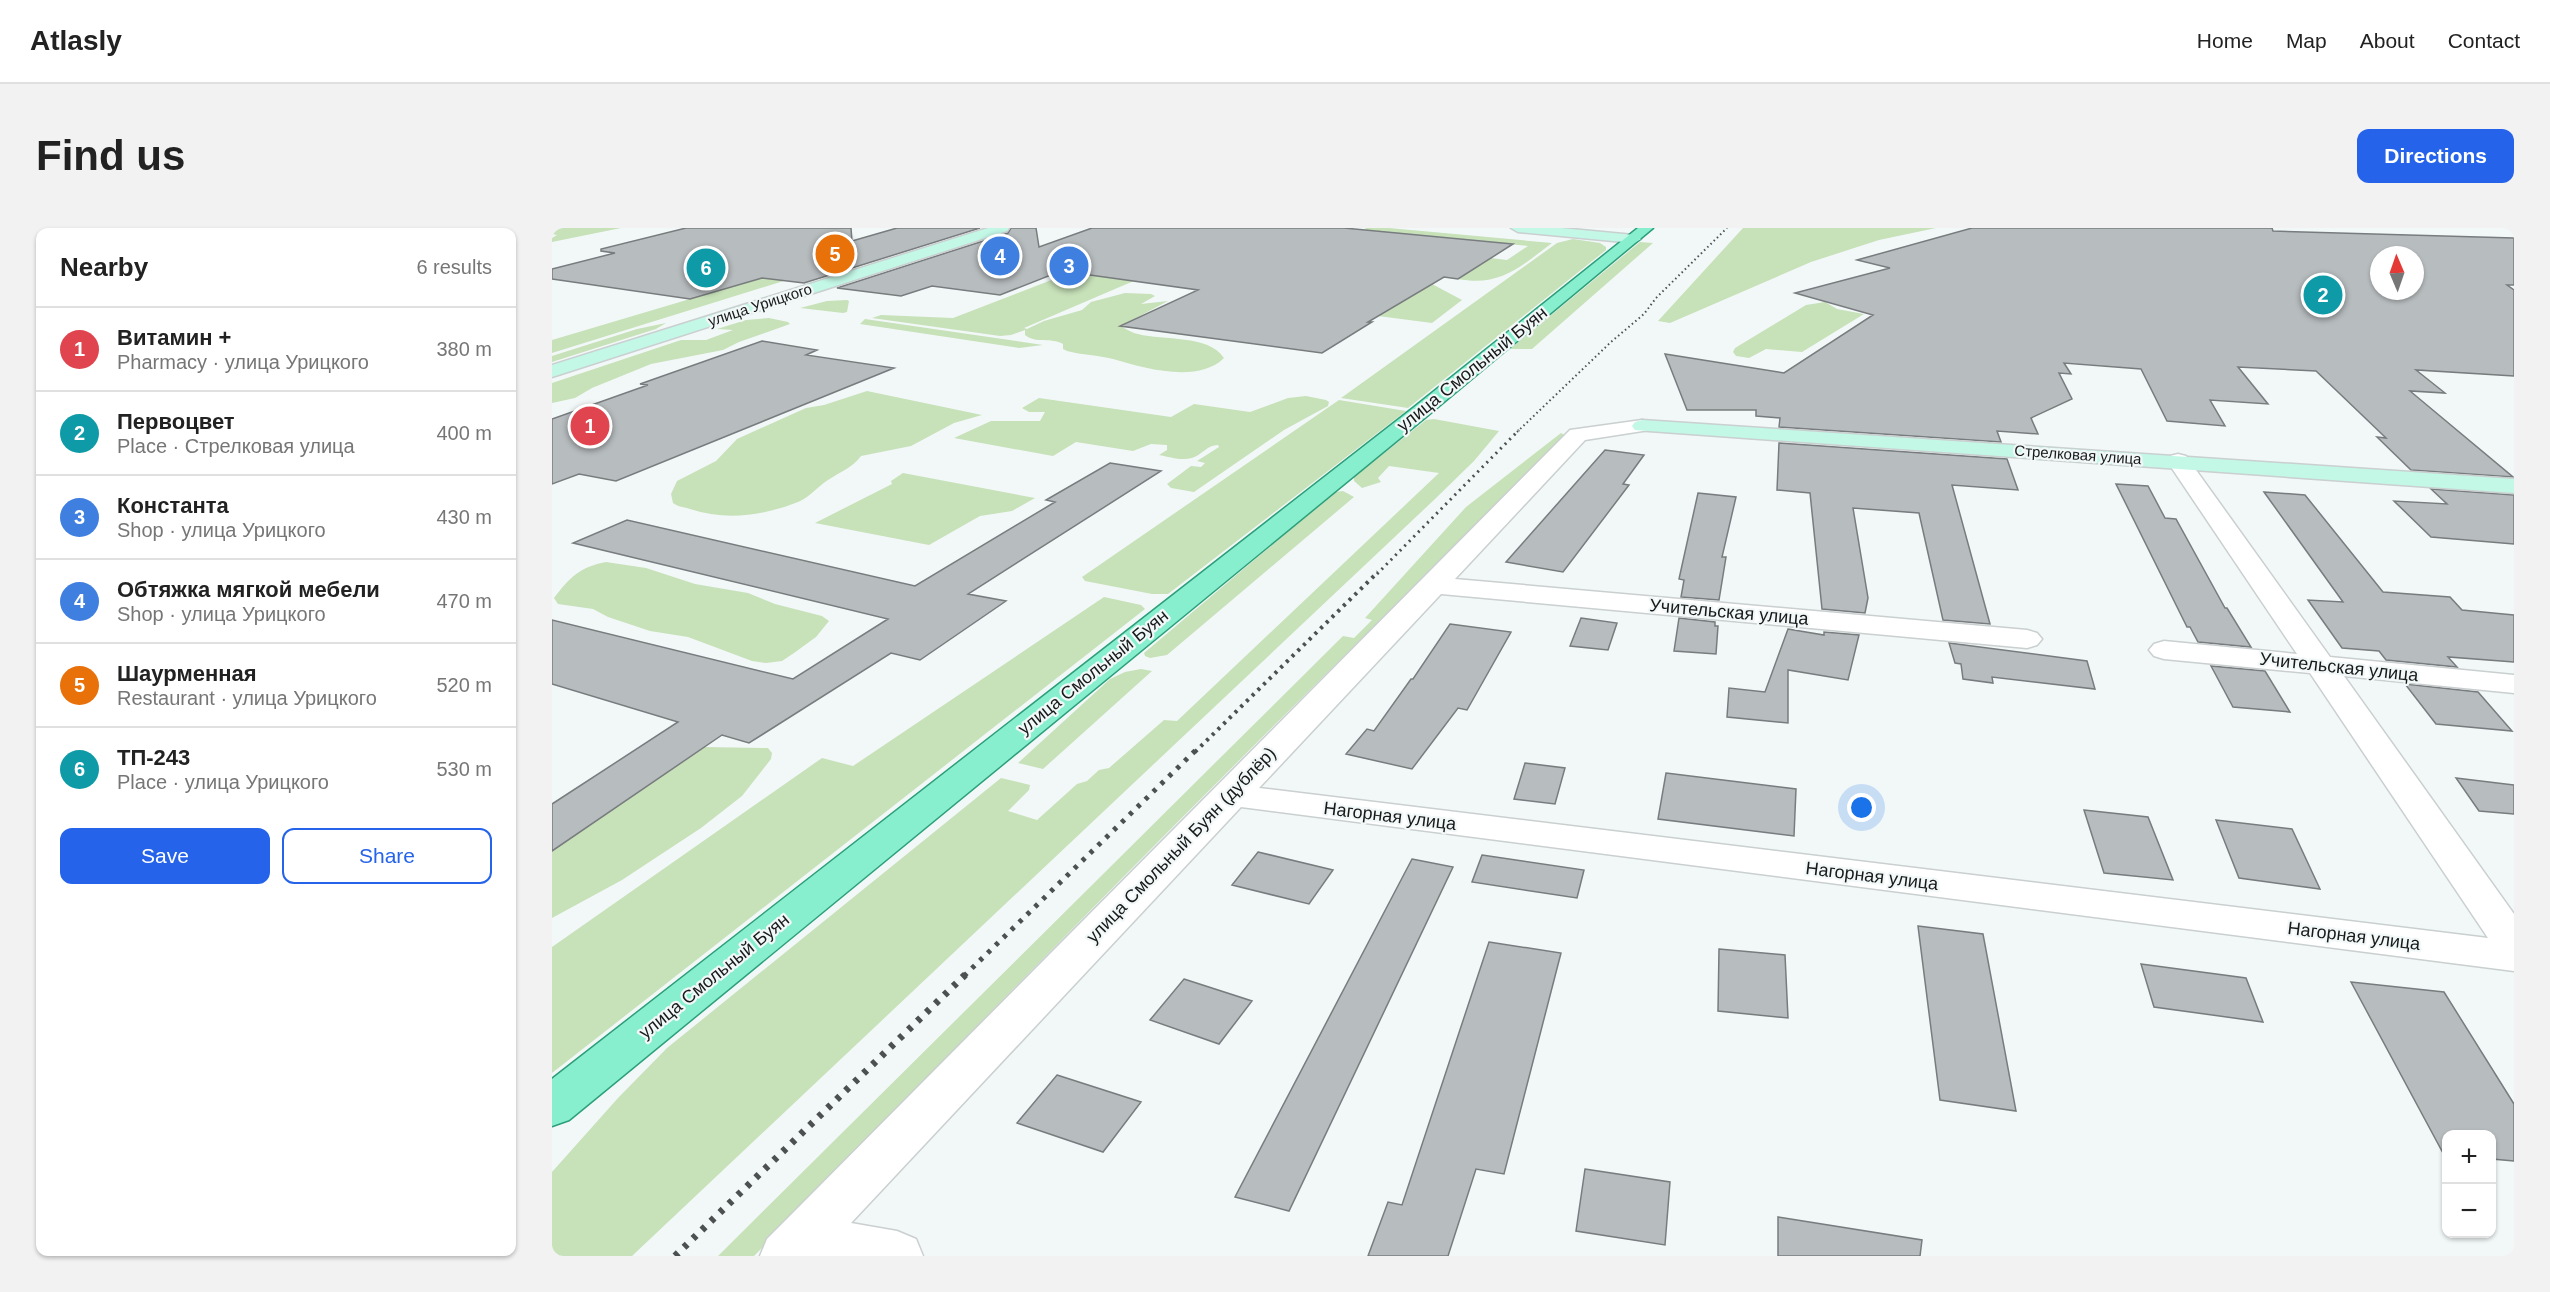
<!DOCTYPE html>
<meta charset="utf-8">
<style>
body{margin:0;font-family:Arial,sans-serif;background:#f2f2f2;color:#222}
.controls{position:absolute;right:18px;bottom:18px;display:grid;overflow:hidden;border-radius:12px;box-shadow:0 2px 4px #0004}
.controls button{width:54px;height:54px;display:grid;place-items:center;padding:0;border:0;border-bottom:2px solid #e0e0e0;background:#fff;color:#222;font:30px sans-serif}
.compass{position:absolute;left:1818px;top:18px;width:54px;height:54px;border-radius:50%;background:#fff;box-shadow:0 2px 4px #0004;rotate:358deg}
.you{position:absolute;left:1310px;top:580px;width:21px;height:21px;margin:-15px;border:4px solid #fff;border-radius:50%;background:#1a73e8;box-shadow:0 0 0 9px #1a73e833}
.badge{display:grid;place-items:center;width:39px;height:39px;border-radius:50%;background:#2563eb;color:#fff;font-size:20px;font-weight:700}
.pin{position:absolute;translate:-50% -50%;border:3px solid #fff;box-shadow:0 2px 6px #0006}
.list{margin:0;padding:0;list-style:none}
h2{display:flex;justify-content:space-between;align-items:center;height:78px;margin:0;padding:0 24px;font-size:26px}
h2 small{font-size:20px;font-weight:400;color:#767676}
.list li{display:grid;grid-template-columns:39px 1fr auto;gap:18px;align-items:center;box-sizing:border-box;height:84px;padding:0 24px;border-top:2px solid #e0e0e0}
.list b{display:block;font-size:22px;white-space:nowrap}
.list p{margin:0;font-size:20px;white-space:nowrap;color:#767676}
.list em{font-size:20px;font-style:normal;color:#767676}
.actions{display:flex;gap:12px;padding:18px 24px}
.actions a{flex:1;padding:14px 0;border:2px solid #2563eb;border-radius:12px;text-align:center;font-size:21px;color:#2563eb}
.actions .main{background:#2563eb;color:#fff}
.map{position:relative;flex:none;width:1962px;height:1028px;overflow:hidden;border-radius:12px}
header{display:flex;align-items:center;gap:36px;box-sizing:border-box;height:84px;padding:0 30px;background:#fff;border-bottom:2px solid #e0e0e0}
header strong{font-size:28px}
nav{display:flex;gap:33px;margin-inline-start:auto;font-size:21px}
.intro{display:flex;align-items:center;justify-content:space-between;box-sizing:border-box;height:144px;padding:0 36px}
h1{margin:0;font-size:42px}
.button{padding:15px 27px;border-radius:12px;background:#2563eb;color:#fff;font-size:21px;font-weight:700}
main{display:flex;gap:36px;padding:0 36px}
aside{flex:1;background:#fff;border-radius:12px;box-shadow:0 2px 4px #0004}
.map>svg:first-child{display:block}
.green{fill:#c7e1b9}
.building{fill:#b7bcbe;stroke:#787c7e;stroke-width:1.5;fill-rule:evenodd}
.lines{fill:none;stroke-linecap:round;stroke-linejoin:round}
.street-casing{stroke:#cacfd0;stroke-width:3}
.secondary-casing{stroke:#cacfd0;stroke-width:3}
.primary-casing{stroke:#2d9e7a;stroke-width:3}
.street{fill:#fff;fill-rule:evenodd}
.secondary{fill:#c3f7e6;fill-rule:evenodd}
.primary{fill:#88efce;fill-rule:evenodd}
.rail-far4{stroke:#4d5050;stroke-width:2;stroke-dasharray:1.5 3;stroke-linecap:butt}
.rail-far3{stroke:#4d5050;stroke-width:3;stroke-dasharray:2 4.5;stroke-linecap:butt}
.rail-far2{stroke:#4d5050;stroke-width:4;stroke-dasharray:3 5;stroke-linecap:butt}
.rail-far1{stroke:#4d5050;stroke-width:5;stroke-dasharray:4 7;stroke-linecap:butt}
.rail{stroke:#4d5050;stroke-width:7;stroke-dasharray:4.5 8;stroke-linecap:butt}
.labels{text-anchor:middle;stroke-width:4.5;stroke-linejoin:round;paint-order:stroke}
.far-street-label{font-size:15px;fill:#181a1a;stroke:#f2f8f8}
.street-label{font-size:18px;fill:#181a1a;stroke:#f2f8f8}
</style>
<header>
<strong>Atlasly</strong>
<nav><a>Home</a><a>Map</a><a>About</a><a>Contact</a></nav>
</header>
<div class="intro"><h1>Find us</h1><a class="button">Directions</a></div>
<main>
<aside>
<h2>Nearby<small>6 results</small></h2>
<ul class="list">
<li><span class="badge" style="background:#e0444e">1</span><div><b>Витамин +</b><p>Pharmacy · улица Урицкого</p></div><em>380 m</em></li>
<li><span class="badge" style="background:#0f9aa8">2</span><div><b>Первоцвет</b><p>Place · Стрелковая улица</p></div><em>400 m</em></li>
<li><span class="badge" style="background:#3f7fe0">3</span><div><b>Константа</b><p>Shop · улица Урицкого</p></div><em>430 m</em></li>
<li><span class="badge" style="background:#3f7fe0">4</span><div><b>Обтяжка мягкой мебели</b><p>Shop · улица Урицкого</p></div><em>470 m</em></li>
<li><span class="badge" style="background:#e8710a">5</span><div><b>Шаурменная</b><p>Restaurant · улица Урицкого</p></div><em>520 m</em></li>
<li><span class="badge" style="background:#0f9aa8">6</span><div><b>ТП-243</b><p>Place · улица Урицкого</p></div><em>530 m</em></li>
</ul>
<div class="actions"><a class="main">Save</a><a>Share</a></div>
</aside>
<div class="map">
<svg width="1962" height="1028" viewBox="0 0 1962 1028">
<rect width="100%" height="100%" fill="#f2f8f8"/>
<path class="green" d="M0,0H69L0,14V10L5,7L0,6Z
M814,0H837L1000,15C968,39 948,59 906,51L939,30L955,32L976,18L812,2Z
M1191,0H1384L1327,12L1259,34L1118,95L1106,93Z
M1021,11L1048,15L1054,19V22L856,180L789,170L1005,15Z
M1088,14L1101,15L980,121H958Z
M256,36L283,37L0,125V112Z
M533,39L598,46L472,100L475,101L492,93L530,82L539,74L573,65L599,66L603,68L589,76L616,73L569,98C574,101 580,105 586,106C612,113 656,106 672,130C646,156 591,140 561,131C546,127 530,127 515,123L511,121V116C499,109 484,116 473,107V102L459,107L448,108L320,90L329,87L401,90Z
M880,56L910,72L880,95L826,88Z
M295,72L297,73L295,84L291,85L248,80L275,73Z
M1273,74L1285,81L1312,86L1250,124L1214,121L1197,130L1184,128L1181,124L1183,120L1254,77Z
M217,90L236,94L238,96L187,114L171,122L99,136L40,160L23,170L0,175V155L129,112H154L181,102L165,101L194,92Z
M313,91L491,117L467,120L308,96Z
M114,95L104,101L0,134V128L85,101Z
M315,163L430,187L402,195L359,218L309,228C300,240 288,244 276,252C265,259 258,269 246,274C210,288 174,293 138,281C132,279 126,279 121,275L119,266L125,253L164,233L185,211L254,180L272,177Z
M754,168L774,172L777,174L776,178L732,202L642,264L619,260L615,256L639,238L649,239L653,235L645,233L667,219L666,217C655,217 650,227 640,230C630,233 617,229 607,227L615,222V217L599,216L581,223L524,214L501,228L402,210L439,193H488L493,184H477L470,180L487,170L619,189L642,176L698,184L736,170Z
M787,172L854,183L616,366H600L533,353L530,349Z
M882,191L947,203L922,233L883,271L80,1028H0V944L66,870L115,820L449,550L478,557L477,562L456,583L485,592L525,556L535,553L547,542L557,540L612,492L625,493L887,245L837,238L826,250L829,254L810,260L802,253V249L874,192Z
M1009,205L1016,209C739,476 469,751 202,1028H166L791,408L802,410L820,392L813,390L914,279Z
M351,245L483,270L460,283L428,288L377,317L263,295L340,256L339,253Z
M791,263L802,269L615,427L598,430L593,428L592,425L783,264Z
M54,334L94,340L143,356L196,365L223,376L270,388L277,393L264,409L242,425L230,433L214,435L200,433L136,409L98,403L56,389L41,381L6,376L2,370C18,349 28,339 54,334Z
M552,369L589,377L593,381L0,845V719L270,530L301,538Z
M589,441L600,443L491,541L466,535L558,451L573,444Z
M152,519L216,520L220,525L219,531L190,568L149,600L70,652L0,690V623Z"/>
<path class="building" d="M134,0H299L300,13L345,0H428L252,55L210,50L138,71L0,51V41L63,25L49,23V21Z
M459,0H484L487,19L540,0H792L961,16L906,51L892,49L816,94H820L770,125L568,98L646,62L509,43L448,67L380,58L349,68L285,60L456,5Z
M1420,0H1720L1721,3L1962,10V57H1955L1962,62V148L1864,142L1893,165L1858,163L1961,249L1859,242L1825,209L1834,210L1764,143L1686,139L1716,176L1658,172L1673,198L1615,193L1589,141L1512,135L1519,146L1507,145L1520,171L1479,190L1486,206L1445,203L1449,214L1227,199L1228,190L1204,188V182H1135L1113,126L1232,145L1321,87L1243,65L1338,40L1305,32ZM1827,27H1863V63H1827Z
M210,113L265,122L254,127L342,140L64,253L27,246L0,256V191L96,157L88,156Z
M1227,215L1455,231L1466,262L1400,257L1438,396L1391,392L1367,285L1301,280L1316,370L1313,385L1270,381L1258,265L1225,262Z
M1053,222L1092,227L1071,256L1077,257L1011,344L954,334Z
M558,235L609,243L416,366L454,373L368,432L339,425L197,515L170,507L0,623V576L126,494L0,456V392L241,451L336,391L21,315L75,292L363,358L503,274L494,272Z
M1564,256L1596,258L1613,290L1624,291L1673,380H1675L1699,419L1646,414L1638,399H1635Z
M1879,261L1962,267V316L1879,309L1842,273L1895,276Z
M1712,264L1753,267L1831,364L1898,369L1910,382L1962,387V434L1896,429L1905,439L1834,432L1827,423L1790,420L1756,372L1791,374Z
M1146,265L1184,269L1170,329H1174L1167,372L1129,369L1132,352L1127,351Z
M1029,390L1065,395L1056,422L1018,418Z
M1127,390L1163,394V398H1166L1164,426L1122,423Z
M898,396L959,404L915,482L906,480L860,541L794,526L815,501L822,503L859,451H861Z
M1236,401L1272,407V404L1307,407L1296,452L1236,442V495L1175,489L1177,460L1213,464Z
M1397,415L1535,433L1543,461L1440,449L1441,455L1411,451L1409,436L1403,435Z
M1659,438L1713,443L1738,484L1681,479Z
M1853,456L1926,464L1960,503L1884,496Z
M973,535L1013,540L1003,576L962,571Z
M1114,545L1244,561L1242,608L1106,591Z
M1904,550L1962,557V586L1927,583Z
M1532,582L1596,589L1621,652L1552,645Z
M1664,592L1740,601L1768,661L1687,650Z
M706,624L781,642L757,676L680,657Z
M930,627L1032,642L1025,670L920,654Z
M860,631L901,639L737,983L683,969Z
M1366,698L1431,706L1464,883L1388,872Z
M937,714L1009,725L952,946L924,941L896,1028H816L836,974L850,977Z
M1167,721L1233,727L1236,790L1166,783Z
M1589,736L1694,750L1711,794L1602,779Z
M632,751L700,773L667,816L598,792Z
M1799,754L1892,764L1962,876V933L1940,931V906H1894V925H1891Z
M505,847L589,874L551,924L465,895Z
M1033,941L1118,954L1113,1017L1024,1003Z
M1226,989L1370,1012L1368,1028H1226Z"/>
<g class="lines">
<g class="street-casing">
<path id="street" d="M1090,192L1097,194L1100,198L1097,202L1033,212L903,351L1475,402L1485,405L1490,411L1485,417L1475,420L889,366L707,560L1936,710L1758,445L1612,431L1602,428L1597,422L1602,416L1612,413L1745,426L1615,233L1618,228L1626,226L1634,228L1778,429L1962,447V465L1792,448L1962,686V743L689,579L299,995L345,1003L364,1011L371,1028H208L215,1011L232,994L1018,202Z"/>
</g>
<g class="secondary-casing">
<path id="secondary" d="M436,0H457L455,3L0,149V137Z
M959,0H1009L1082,7L1089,11L1082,15L966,4Z
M1090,192L1962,251V265L1083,202L1080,198L1083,194Z"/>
</g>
<g class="primary-casing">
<path id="primary" d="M1086,0H1101L875,188L17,892L0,898V851L861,180Z"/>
</g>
<use href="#street" class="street"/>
<use href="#secondary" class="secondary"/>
<use href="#primary" class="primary"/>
<path class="rail-far4" d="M965,204L1059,114L1092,86L1104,70L1175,0"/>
<path class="rail-far3" d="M825,346L967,202"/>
<path class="rail-far2" d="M643,524L826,344"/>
<path class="rail-far1" d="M412,748L644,522"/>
<path class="rail" d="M123,1028L414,746"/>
</g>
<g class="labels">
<g class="far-street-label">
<text transform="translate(208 77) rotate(-18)" y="5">улица Урицкого</text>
<text transform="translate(1526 227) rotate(4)" y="5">Стрелковая улица</text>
</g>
<g class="street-label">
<text transform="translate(920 141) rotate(-39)" y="6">улица Смольный Буян</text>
<text transform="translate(1177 384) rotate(5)" y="6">Учительская улица</text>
<text transform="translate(1787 439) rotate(6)" y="6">Учительская улица</text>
<text transform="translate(541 444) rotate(-39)" y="6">улица Смольный Буян</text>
<text transform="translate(838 588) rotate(7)" y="6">Нагорная улица</text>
<text transform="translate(629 617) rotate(-46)" y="6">улица Смольный Буян (дублёр)</text>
<text transform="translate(1320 648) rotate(7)" y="6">Нагорная улица</text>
<text transform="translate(1802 708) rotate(7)" y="6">Нагорная улица</text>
<text transform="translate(162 748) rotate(-39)" y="6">улица Смольный Буян</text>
</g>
</g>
</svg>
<div class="controls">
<button>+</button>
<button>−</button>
</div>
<svg class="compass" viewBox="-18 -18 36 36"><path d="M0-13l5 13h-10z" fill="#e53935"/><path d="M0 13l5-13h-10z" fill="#767676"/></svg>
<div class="you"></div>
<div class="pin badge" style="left:38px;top:198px;background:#e0444e">1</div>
<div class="pin badge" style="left:1771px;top:67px;background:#0f9aa8">2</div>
<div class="pin badge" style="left:517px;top:38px;background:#3f7fe0">3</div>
<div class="pin badge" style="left:448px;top:28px;background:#3f7fe0">4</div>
<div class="pin badge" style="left:283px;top:26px;background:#e8710a">5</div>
<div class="pin badge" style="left:154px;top:40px;background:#0f9aa8">6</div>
</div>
</main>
